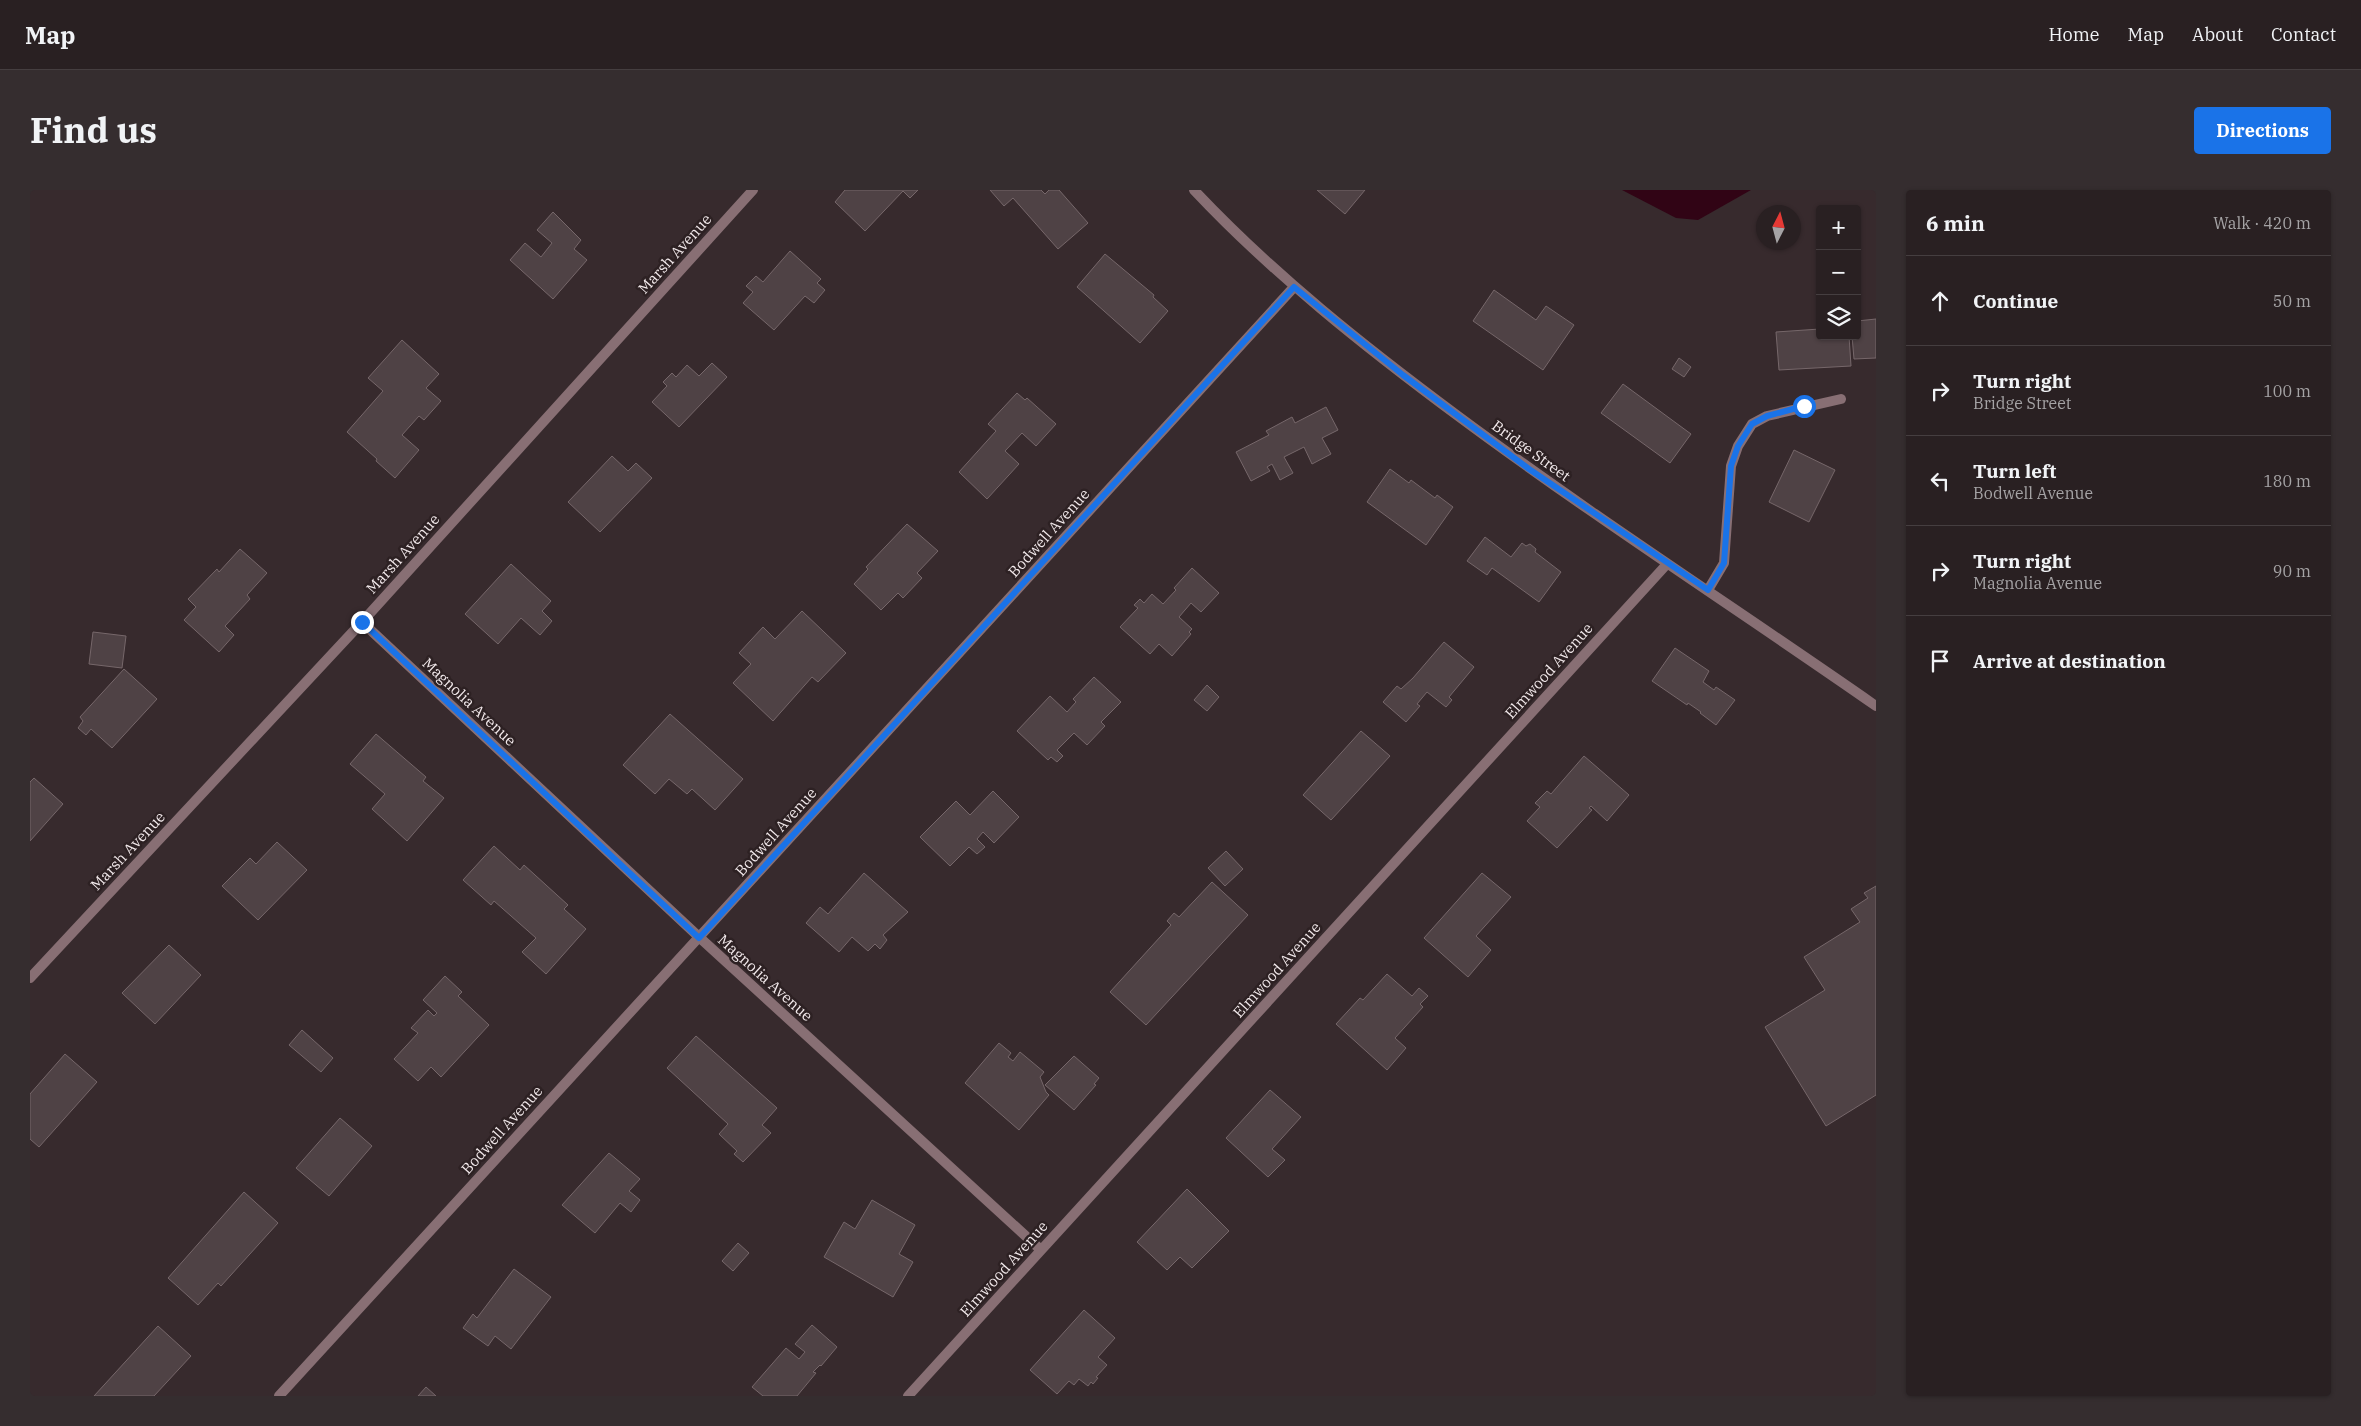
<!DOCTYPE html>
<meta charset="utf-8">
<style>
body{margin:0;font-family:"IBM Plex Serif",serif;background:#352d2f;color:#f1f3f6}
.controls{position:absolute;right:15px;top:15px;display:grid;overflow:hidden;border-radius:5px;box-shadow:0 1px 4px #0004}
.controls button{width:45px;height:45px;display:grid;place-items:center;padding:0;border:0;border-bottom:1px solid #453e40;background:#292022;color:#f1f3f6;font:25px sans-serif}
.compass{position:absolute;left:1726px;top:15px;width:45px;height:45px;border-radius:50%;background:#292022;box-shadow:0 1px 4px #0004;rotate:6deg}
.stop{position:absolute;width:15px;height:15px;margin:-11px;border:4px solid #1a73e8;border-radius:50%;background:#fff}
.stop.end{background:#1a73e8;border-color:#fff;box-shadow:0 1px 5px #0008}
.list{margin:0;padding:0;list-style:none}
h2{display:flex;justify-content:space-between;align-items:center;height:65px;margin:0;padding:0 20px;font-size:21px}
h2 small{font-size:16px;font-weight:400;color:#a5a3a5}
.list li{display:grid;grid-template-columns:32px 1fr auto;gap:15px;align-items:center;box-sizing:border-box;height:90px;padding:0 20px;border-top:1px solid #453e40}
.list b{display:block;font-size:19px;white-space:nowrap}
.list p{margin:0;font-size:16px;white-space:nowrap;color:#a5a3a5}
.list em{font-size:16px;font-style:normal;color:#a5a3a5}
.icon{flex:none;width:28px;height:28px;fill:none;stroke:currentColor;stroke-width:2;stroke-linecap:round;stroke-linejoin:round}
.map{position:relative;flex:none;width:1846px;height:1206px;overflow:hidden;border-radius:5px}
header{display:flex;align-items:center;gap:30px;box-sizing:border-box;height:70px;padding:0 25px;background:#292022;border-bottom:1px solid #453e40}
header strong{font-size:24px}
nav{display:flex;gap:28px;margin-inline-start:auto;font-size:18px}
.intro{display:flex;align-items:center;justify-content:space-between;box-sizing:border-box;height:120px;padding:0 30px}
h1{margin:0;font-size:35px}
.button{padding:12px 22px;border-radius:5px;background:#1a73e8;color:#fff;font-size:18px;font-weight:700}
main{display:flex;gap:30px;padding:0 30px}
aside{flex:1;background:#292022;border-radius:5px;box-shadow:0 1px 4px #0004}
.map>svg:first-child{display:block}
.water{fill:#310415}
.building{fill:#4f4245;stroke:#76676a}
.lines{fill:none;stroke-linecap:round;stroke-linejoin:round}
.service{stroke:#886f74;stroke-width:10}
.minor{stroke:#886f74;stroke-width:10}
.tertiary{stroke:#886f74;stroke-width:10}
.route{stroke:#1a73e8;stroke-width:6}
.labels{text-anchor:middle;stroke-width:5;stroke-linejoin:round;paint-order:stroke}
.street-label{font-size:15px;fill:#f3eaec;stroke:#2d2123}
</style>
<header>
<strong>Map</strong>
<nav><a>Home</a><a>Map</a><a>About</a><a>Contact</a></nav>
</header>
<div class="intro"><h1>Find us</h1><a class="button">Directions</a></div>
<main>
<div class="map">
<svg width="1846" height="1206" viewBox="0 0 1846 1206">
<rect width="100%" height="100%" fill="#372a2d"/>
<path class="water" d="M1592,0H1721L1668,30L1646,28Z"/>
<path class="building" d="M815,0H888L880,8L873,1L835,41L805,12Z
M960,0H1011L1015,4L1019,0H1029L1058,33L1028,59L983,8L974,16Z
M1287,0H1335L1315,24Z
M523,22L551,50L544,59L557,70L523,109L480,70L495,53L511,67L522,53L507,40Z
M760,61L791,89L787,93L795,100L784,113L775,106L744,140L713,113L723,102L716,96L726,86L733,92Z
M1075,64L1124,105L1123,107L1138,121L1110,153L1047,97Z
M1464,100L1506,130L1516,116L1544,135L1513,180L1443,131Z
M1846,129V168L1824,169L1822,146H1827V131Z
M1790,139V146H1819L1821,176L1749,180L1746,142Z
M372,150L409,184L396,198L411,211L394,230L389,226L372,245L389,260L365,288L346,271L347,269L317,242L353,201L338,188Z
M1649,168L1661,177L1654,187L1642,179Z
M682,173L697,187L649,237L622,212L637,196L633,192L642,183L646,187L657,175L669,186Z
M1593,194L1661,244L1640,273L1571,223Z
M987,203L995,210L997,208L1026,234L1006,256L992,243L975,261L989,274L957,309L929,282L966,241L958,234Z
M1296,217L1308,240L1292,248L1301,264L1282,274L1274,257L1254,267L1263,283L1250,290L1242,274L1237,277L1240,281L1221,291L1206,262L1239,245L1236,241L1262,227L1265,233Z
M1764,260L1805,280L1779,332L1739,312Z
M582,266L598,281L606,273L622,288L570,342L538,312Z
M1360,279L1379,293L1381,290L1405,308L1407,305L1423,317L1396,355L1337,312Z
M877,334L908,361L887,383L892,388L873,408L868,403L851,420L824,394L838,379L836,377Z
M1455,347L1481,367L1492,353L1496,356L1500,354L1506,359L1505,362L1531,382L1509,412L1462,378L1457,385L1437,371Z
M210,359L237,383L217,405L220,409L195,436L204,445L189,462L154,430L166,417L158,409L187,379L189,382Z
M481,374L521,411L512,421L522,431L510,445L491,428L468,454L435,424Z
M1162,378L1189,403L1171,422L1161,413L1149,427L1162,439L1159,442L1161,444L1142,466L1129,454L1120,464L1090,437L1108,418L1104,415L1110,409L1114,413L1122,404L1133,414L1146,400L1144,398Z
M772,421L816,463L788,492L782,487L743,531L703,493L721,474L709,463L733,437L745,449Z
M63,442L96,446L92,478L59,474Z
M1414,452L1444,477L1419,507L1422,510L1416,517L1397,502L1387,514L1390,516L1376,532L1353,512L1367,496L1371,499L1383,488Z
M1645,458L1679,481L1673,492L1684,500L1686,497L1705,510L1686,535L1670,523L1671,522L1658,513L1657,515L1622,491Z
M94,479L127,509L82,558L61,539L56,545L48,538L53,531L50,527Z
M1064,487L1091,512L1071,532L1075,536L1057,555L1044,543L1027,560L1033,566L1027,572L1021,567L1018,570L987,541L1020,506L1037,522L1046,512L1043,509Z
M1177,495L1189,507L1177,521L1164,510Z
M640,524L713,589L685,620L662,599L657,604L639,589L625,604L593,575Z
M1331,541L1360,566L1301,630L1273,605Z
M346,544L396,587L393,591L414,608L377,651L342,619L355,604L320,574Z
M1554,566L1599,605L1577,631L1561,616L1559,618L1562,620L1527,658L1497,631L1510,617L1505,613L1517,601L1521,604Z
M4,588L33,614L0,651V592Z
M963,601L989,627L964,653L953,642L947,649L955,657L947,664L939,657L920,676L890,647L926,611L940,625Z
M247,652L277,680L228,730L192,696L220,668L226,674Z
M464,656L490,680L494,675L538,715L534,719L556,739L516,784L492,762L506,748L464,711L461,715L433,690Z
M1196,661L1213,679L1195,696L1178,678Z
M834,683L878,722L853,745L857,750L850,759L845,754L838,761L822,747L809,762L776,733L790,717L798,724Z
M1452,683L1481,707L1446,746L1461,760L1438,787L1394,748Z
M1182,692L1218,725L1116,835L1080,802L1141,735L1137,731L1144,723L1149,727Z
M1846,696V905L1796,936L1735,837L1795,800L1774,767L1830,732L1821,719L1838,708L1834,703Z
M139,755L171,785L125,834L92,803Z
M1357,784L1382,806L1389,798L1398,806L1390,814L1393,817L1365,848L1376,858L1357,880L1306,834L1330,808L1333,810Z
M415,786L432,802L428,806L459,835L411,887L401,877L388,891L364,869L388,843L381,838L398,820L404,826L407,823L393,810Z
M272,840L303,868L291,882L259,855Z
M666,846L747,918L732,935L741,943L713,972L704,964L707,961L689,944L698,934L637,878Z
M969,853L981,863L978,867L983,871L990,862L1014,882L1010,887L1016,902L1019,905L989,940L935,893Z
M35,864L67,892L9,957L0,949V904Z
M1044,866L1069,888L1064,894L1066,895L1044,920L1015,895Z
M1240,900L1271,927L1242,959L1255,970L1238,987L1196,948Z
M310,928L342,956L299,1006L266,978Z
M579,963L610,989L599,1001L610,1010L601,1022L590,1013L565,1043L532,1015Z
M1157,999L1199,1041L1162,1078L1150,1067L1137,1080L1107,1052Z
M214,1002L248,1033L191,1096L188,1093L168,1115L138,1088Z
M842,1010L885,1035L869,1064L883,1072L863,1107L794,1067L814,1032L825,1039Z
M708,1053L719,1063L703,1081L692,1071Z
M484,1079L521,1107L481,1159L465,1146L458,1156L433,1138L443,1124L447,1128Z
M1054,1120L1085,1148L1068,1167L1077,1175L1066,1187L1068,1188L1063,1194L1061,1192L1058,1196L1049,1189L1044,1195L1039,1191L1027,1204L1000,1180Z
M782,1135L807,1157L791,1176L790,1175L783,1182L786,1183L767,1206H733L722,1197L756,1158L769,1169L775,1162L765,1154Z
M128,1136L161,1166L124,1206H64Z
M396,1197L406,1206H388Z"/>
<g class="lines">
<path class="service" d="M1678,400L1694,373L1701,276L1708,256L1722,234L1737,226L1811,209"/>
<path class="minor" d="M332,432L669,747L1011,1060
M0,788L332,432L723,0
M249,1206L1264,97
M878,1206L1637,374"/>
<path class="tertiary" d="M1164,0C1243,84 1335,157 1428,226C1564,327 1707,419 1846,516"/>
</g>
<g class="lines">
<path class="route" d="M332,432L669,748L1264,97L1373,185L1499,279L1678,400L1694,373L1701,276L1708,256L1722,234L1737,226L1774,216"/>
</g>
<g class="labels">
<g class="street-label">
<text transform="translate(645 64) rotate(-48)" y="5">Marsh Avenue</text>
<text transform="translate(1501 261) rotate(36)" y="5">Bridge Street</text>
<text transform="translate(1019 343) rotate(-48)" y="5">Bodwell Avenue</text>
<text transform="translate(373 364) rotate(-48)" y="5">Marsh Avenue</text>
<text transform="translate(1519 481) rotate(-48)" y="5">Elmwood Avenue</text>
<text transform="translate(439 512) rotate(43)" y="5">Magnolia Avenue</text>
<text transform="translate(746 642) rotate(-48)" y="5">Bodwell Avenue</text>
<text transform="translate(98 661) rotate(-47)" y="5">Marsh Avenue</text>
<text transform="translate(1247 780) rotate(-48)" y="5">Elmwood Avenue</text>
<text transform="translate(735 788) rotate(42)" y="5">Magnolia Avenue</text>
<text transform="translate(472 940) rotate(-48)" y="5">Bodwell Avenue</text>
<text transform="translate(974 1079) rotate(-48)" y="5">Elmwood Avenue</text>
</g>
</g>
</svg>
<div class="controls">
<button>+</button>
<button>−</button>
<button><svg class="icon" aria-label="layers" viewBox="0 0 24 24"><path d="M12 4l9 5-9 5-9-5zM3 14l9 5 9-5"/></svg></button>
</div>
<svg class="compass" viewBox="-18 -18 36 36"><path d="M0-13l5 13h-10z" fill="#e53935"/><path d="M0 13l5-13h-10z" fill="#a5a3a5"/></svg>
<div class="stop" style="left:1774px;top:216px"></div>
<div class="stop end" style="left:332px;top:432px"></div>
</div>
<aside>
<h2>6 min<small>Walk · 420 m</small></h2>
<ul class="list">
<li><svg class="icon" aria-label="ahead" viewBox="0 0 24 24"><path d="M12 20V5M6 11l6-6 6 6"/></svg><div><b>Continue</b></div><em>50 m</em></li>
<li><svg class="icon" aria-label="right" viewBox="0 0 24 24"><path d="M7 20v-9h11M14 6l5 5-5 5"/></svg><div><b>Turn right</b><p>Bridge Street</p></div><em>100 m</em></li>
<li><svg class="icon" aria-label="left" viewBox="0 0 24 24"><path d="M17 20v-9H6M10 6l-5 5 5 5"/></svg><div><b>Turn left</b><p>Bodwell Avenue</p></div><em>180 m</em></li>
<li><svg class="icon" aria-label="right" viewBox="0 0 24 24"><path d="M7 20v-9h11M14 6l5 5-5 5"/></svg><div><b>Turn right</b><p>Magnolia Avenue</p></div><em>90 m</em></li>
<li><svg class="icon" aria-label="arrive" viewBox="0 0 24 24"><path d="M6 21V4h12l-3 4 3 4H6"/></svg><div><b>Arrive at destination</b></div></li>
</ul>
</aside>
</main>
